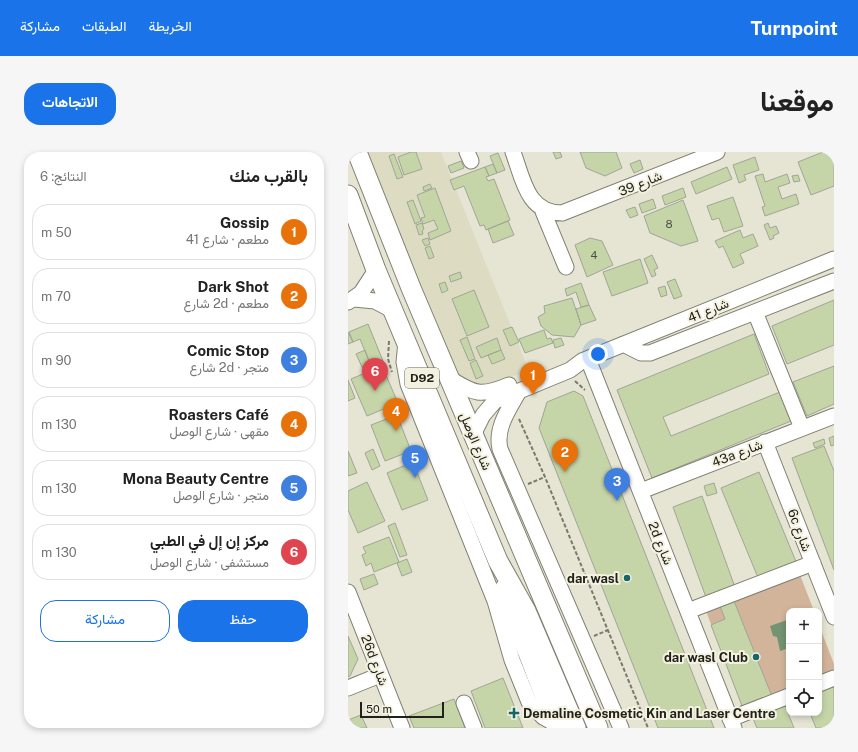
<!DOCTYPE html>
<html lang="ar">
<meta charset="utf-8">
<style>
body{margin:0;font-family:"Public Sans",Vazirmatn,sans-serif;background:#f6f6f6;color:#222;direction:rtl}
.controls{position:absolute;right:12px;bottom:12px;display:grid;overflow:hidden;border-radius:8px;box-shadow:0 2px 6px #0003}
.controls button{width:36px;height:36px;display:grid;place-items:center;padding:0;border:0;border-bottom:1px solid #e0e0e0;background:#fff;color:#222;font:20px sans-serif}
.scale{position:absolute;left:12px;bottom:10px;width:84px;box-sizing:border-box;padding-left:4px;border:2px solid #21211a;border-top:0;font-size:11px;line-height:14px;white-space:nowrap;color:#21211a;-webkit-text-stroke:3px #f3f2e1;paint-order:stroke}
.you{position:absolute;left:250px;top:202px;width:14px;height:14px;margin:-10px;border:3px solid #fff;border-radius:50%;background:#1a73e8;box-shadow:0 0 0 6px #1a73e833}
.badge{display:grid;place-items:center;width:26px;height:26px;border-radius:50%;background:#1a73e8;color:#fff;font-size:13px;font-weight:700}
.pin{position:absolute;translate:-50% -33px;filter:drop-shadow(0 1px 2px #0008)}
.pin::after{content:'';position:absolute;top:21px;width:14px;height:12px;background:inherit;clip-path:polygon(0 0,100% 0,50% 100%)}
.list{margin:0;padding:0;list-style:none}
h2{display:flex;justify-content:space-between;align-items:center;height:52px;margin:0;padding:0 16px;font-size:17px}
h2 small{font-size:13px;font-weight:400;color:#767676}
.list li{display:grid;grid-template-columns:26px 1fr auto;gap:12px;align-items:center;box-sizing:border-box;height:56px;margin:0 8px 8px;padding:0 8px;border:1px solid #e0e0e0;border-radius:16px}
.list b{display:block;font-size:15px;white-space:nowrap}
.list p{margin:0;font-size:13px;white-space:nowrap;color:#767676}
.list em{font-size:13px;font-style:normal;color:#767676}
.actions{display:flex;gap:8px;padding:12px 16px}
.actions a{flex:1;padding:9px 0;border:1px solid #1a73e8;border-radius:16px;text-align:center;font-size:14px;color:#1a73e8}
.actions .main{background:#1a73e8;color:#fff}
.icon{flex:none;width:22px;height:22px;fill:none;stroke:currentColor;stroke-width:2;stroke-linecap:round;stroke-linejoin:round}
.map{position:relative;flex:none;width:486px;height:576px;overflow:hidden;direction:ltr;border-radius:16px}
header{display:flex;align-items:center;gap:24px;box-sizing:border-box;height:56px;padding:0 20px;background:#1a73e8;color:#fff}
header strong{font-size:19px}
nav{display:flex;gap:22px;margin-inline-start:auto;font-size:14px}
.intro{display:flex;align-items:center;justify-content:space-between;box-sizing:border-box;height:96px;padding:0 24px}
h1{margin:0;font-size:28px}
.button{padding:10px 18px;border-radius:16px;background:#1a73e8;color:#fff;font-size:14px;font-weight:700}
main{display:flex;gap:24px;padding:0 24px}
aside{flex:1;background:#fff;border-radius:16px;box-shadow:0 2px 6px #0003}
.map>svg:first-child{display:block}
.built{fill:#dddcc3}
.green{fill:#d1b49a}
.water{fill:#749471}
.building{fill:#c6d5a8;stroke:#a0a596}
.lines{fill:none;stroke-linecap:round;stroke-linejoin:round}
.minor-casing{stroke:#828172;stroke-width:17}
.major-casing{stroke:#828172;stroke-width:21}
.path{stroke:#7a796e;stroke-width:2;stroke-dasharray:4 2;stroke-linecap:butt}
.minor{stroke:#fff;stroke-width:15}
.major{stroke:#fff;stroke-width:19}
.poi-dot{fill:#166569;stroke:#f3f2e1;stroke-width:1.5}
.labels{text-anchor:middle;stroke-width:4;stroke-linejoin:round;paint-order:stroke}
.number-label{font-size:11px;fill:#4a4e3e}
.shield{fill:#f3f2e1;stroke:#606056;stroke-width:1}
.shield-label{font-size:12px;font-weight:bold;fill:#21211a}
.street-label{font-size:13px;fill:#21211a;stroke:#f3f2e1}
.poi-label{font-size:13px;font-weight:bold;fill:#21211a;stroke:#f3f2e1;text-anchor:end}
</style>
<header>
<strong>Turnpoint</strong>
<nav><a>الخريطة</a><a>الطبقات</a><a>مشاركة</a></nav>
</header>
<div class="intro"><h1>موقعنا</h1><a class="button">الاتجاهات</a></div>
<main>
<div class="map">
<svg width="486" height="576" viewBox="0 0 486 576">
<rect width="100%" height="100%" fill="#e6e4d3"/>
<path class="built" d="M13,0H93L181,219L158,227L120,236L103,234Z"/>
<path class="green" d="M452,423L466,459H441V537L396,559L358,459Z
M471,473L486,512V520L471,525Z"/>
<path class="water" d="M439,468L441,474V496L432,499L429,485L425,484L422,474Z"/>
<path class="building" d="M63,0H68L74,17L56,23L50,5Z
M205,0H212L214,5L208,7Z
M232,0H268L274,16L257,24L238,16Z
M475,0H486V34L463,43L450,10Z
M150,1L157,18L149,21L142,4Z
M46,2L55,25L49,27L41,4Z
M407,5L411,18L396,23L398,28L391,31L385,13Z
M292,8L295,17L286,21L282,12Z
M113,9L116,16L103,21L100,14Z
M145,12L149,21L141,24L137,15Z
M137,15L141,24L138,25L140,29L146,27L162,68L138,78L136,73L132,74L116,34L106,38L102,28Z
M379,15L384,27L348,42L343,30Z
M415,22L417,30L439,22L442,31L430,35L434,47L448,42L451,52L417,64L414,55L417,54L407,24Z
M450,23L452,29L446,30L444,24Z
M82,32L84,36L76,39L75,35Z
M87,36L103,79L82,88L80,81L90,77L86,68L75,72L73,66L77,65L69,43Z
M335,36L338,45L317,53L314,44Z
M385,45L395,74L376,80L371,66L364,68L359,54Z
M305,47L308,56L294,61L291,52Z
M65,48L73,69L67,72L59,50Z
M335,48L350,89L333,94L302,81L296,64Z
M287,55L290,63L282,66L278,58Z
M160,69L166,83L145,91L140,77Z
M74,71L76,77L74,79L75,82L71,83L68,73Z
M420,71L422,76L428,74L431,81L425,84L426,86L422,88L416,73Z
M392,78L395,86L405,82L410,94L392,102L396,111L385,116L375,94L371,96L367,89Z
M80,86L82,92L77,94L74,88Z
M242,86L254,89L265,113L239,125L227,93Z
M82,94L86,105L81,107L77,96Z
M304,103L310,116L306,118L308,123L304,125L296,107Z
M292,107L300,131L264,144L255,120Z
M112,120L114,126L103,130L101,124Z
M327,127L334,144L326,147L319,130Z
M97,130L100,138L94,141L91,132Z
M233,131L241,153L233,155L228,140L219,144L217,137Z
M317,134L319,143L313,145L310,136Z
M126,138L141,175L119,184L104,147Z
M224,146L233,173L226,185L204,183L193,174L190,165L197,161L196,154Z
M486,148V193L439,212L424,174Z
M241,153L248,168L233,173L228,157Z
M20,172L35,209L23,214L12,187L5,190L1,180Z
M164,175L171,190L162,194L155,178Z
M196,178L199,187L203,186L205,191L177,201L171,187Z
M0,180L5,190L0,192Z
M406,182L421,222L315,265L323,284L432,240L443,269L304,326L269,238Z
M119,185L127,207L121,209L112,188Z
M149,186L153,198L133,206L128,195Z
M213,186L216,193L207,196L205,188Z
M17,198L23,214L15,217L8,202Z
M153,198L157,207L144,212L140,203Z
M128,208L135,224L128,227L122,211Z
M34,214L50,251L19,264L3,227Z
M486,214V252L459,264L445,230Z
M0,228L7,246L0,249Z
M226,239L235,244L366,576H310L191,276L199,250Z
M49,263L63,299L37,309L23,273Z
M486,284V293L483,294L481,286Z
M476,287L477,292L467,296L465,291Z
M476,294L486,319V418L444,306Z
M25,297L32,314L24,318L17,301Z
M0,299L9,321L0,324Z
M65,310L80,348L54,358L39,321Z
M411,320L449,412L411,428L373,336Z
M19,330L37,369L10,381L0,358V339Z
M366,331L369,341L359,344L356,334Z
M354,344L388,438L359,448L325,355Z
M47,371L59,403L52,405L40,374Z
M41,385L51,410L26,420L23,411L18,414L14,403L18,401L15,395Z
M59,407L64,420L54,424L49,411Z
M26,422L30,432L16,438L12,427Z
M386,449L425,547L396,559L363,473L377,467L372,454Z
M0,484L10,507L2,524L0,525Z
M155,526L175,576H137L123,539Z
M484,532L486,537V576H468L462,561H471V538Z
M106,547L117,576H66L61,564Z
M436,551L446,576H409L404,564Z
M13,563L19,576H0V568Z"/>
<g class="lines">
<g class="minor-casing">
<path id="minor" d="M119,0L123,9
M165,0C175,27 179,61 214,61L369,0
M194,57L218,115
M6,147L27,149L46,159
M0,150L13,141L28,118
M407,160L454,276
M58,190L56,210L60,232L147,449L164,508L181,550L195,565L208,572
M275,192L293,201H302L486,129
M240,207L386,576
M101,226C126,242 133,245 161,233
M171,239C161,257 147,276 152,297L273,576
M125,283L135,263L147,249L222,218L234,209L486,107
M417,290L486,465
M293,339L486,264
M0,440L54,576
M340,459L465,411
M471,532L486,526
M0,536L32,523
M116,551L126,576
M382,567L441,544"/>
</g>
<g class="major-casing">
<path id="major" d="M9,0L63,136L250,576
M0,43L28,118L150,409L178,459L228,576
M157,436L165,462L209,576"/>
</g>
<path class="path" d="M41,189L40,207L44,220
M227,229L237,238
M171,267L197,325L300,576
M180,332L197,325
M246,484L260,478"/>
<use href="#minor" class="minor"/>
<use href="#major" class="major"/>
</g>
<g class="poi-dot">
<circle cx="279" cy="426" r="4"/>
<circle cx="408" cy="505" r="4"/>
<path d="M164 555h4v4h4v4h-4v4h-4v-4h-4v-4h4z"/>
</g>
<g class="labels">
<g class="number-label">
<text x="321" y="76">8</text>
<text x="246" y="107">4</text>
</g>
<rect class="shield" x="57" y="216" width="34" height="20" rx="3"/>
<g class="shield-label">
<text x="74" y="230">D92</text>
</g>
<g class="street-label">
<text transform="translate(292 31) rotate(-22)" y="5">شارع 39</text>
<text transform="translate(360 158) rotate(-22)" y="5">شارع 41</text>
<text transform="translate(128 289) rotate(67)" y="5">شارع الوصل</text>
<text transform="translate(389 301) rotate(-21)" y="5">43a شارع</text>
<text transform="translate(452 378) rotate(69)" y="5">6c شارع</text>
<text transform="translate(313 391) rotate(68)" y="5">2d شارع</text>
<text transform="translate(27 508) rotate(69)" y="5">26d شارع</text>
</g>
<g class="poi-label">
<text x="271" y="431">dar wasl</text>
<text x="400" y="510">dar wasl Club</text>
<text x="175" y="566" text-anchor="start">Demaline Cosmetic Kin and Laser Centre</text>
</g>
</g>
</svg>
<div class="controls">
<button>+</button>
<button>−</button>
<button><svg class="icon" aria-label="locate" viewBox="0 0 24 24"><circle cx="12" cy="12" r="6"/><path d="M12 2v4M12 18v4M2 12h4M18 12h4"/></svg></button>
</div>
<div class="scale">50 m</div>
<div class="you"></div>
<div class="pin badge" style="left:185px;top:243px;background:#e8710a">1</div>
<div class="pin badge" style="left:217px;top:320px;background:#e8710a">2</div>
<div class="pin badge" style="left:269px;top:349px;background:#3f7fe0">3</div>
<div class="pin badge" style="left:48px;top:279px;background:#e8710a">4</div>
<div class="pin badge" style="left:67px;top:326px;background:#3f7fe0">5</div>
<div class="pin badge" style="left:27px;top:239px;background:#e0444e">6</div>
</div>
<aside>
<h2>بالقرب منك<small>النتائج: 6</small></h2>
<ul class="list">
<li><span class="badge" style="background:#e8710a">1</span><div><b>Gossip</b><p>مطعم · شارع 41</p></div><em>50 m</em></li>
<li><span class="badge" style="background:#e8710a">2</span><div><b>Dark Shot</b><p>مطعم · 2d شارع</p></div><em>70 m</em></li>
<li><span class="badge" style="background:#3f7fe0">3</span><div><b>Comic Stop</b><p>متجر · 2d شارع</p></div><em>90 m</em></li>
<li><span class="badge" style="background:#e8710a">4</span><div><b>Roasters Café</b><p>مقهى · شارع الوصل</p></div><em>130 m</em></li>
<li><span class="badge" style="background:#3f7fe0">5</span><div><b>Mona Beauty Centre</b><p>متجر · شارع الوصل</p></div><em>130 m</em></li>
<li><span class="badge" style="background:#e0444e">6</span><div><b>مركز إن إل في الطبي</b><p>مستشفى · شارع الوصل</p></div><em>130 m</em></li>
</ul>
<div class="actions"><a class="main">حفظ</a><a>مشاركة</a></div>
</aside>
</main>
